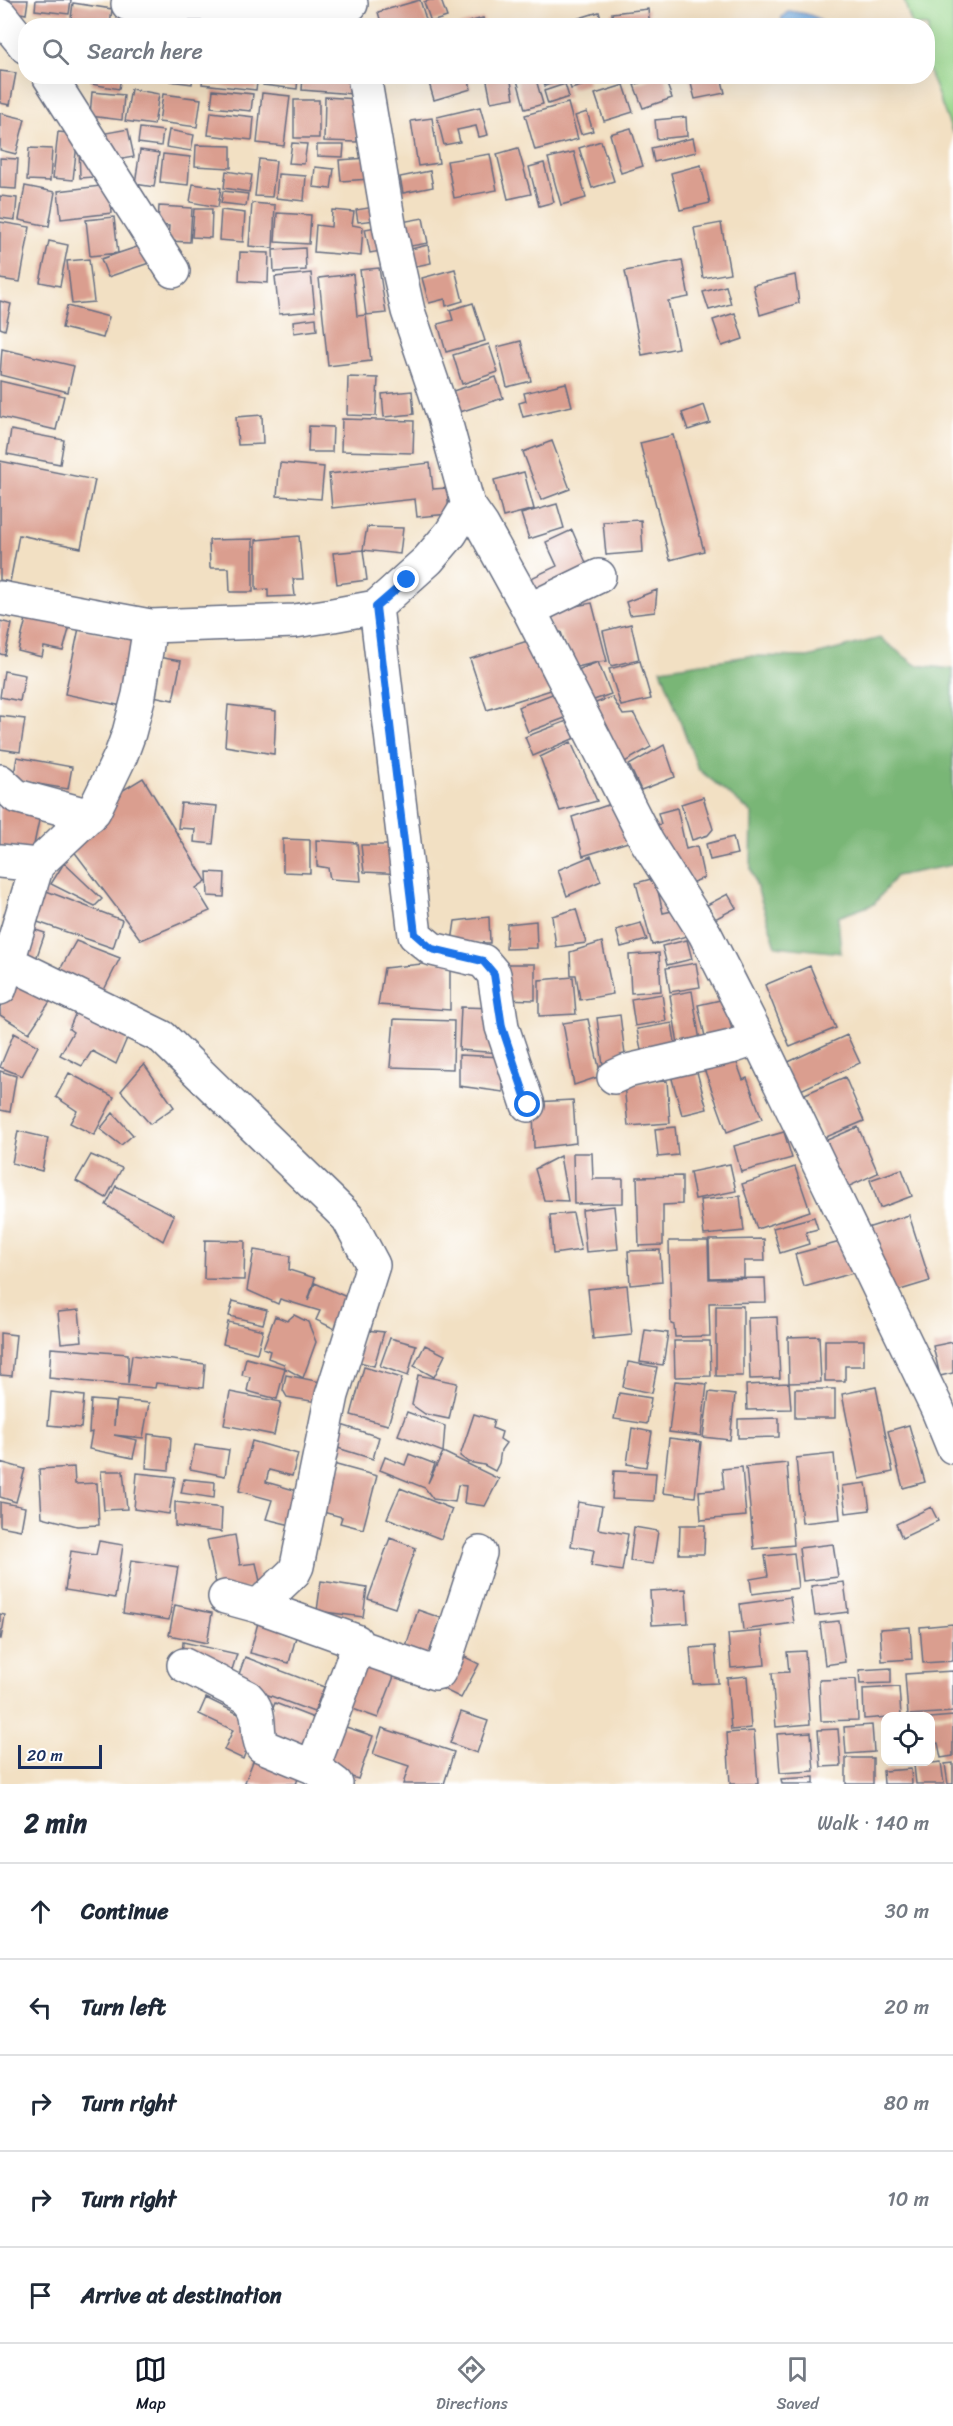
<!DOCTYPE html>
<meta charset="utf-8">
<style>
body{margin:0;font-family:Sriracha,sans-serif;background:#f2f2f3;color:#1f2937}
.controls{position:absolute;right:18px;bottom:18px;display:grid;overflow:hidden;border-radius:12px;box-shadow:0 6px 24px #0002}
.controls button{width:54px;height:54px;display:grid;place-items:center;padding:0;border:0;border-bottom:2px solid #e0e1e3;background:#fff;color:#1f2937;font:30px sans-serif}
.scale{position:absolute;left:18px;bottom:15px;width:84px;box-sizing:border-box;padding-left:6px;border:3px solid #1b2f5e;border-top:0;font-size:16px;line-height:21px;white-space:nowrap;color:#1b2f5e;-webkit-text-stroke:4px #fff;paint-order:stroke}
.stop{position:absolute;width:18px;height:18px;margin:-14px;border:4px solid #1a73e8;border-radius:50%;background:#fff}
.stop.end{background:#1a73e8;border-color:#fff;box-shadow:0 2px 6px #0008}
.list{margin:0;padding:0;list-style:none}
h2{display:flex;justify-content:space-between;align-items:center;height:78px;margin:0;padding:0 24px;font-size:26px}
h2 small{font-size:20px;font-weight:400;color:#747a83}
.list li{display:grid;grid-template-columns:39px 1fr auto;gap:18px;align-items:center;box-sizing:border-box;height:96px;padding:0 24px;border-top:2px solid #e0e1e3}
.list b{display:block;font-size:22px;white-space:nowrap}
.list em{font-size:20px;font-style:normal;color:#747a83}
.icon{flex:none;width:33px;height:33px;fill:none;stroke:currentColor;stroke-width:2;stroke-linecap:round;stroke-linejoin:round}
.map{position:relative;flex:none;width:953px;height:1784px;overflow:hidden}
.search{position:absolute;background:#fff;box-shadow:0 6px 24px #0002;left:18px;right:18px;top:18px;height:66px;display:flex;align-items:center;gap:15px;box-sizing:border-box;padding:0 21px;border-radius:24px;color:#747a83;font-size:22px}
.sheet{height:558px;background:#fff}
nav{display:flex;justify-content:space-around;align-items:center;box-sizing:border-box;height:84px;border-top:2px solid #e0e1e3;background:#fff;font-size:16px;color:#747a83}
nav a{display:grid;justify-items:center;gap:3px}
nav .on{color:#111827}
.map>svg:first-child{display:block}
.green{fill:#97d58a;stroke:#598274;stroke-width:1.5}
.forest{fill:#79b676;stroke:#4a726a;stroke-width:1.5}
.water{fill:#6fa9df;stroke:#456c9e;stroke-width:1.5}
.building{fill:#da9e8f}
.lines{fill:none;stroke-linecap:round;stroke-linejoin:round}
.minor-casing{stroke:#666d81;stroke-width:36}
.minor{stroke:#fff;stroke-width:33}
.route{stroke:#1a73e8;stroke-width:8}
</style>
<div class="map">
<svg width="953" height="1784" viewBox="0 0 953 1784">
<rect width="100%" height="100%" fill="#fff"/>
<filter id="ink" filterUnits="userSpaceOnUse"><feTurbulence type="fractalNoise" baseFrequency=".0167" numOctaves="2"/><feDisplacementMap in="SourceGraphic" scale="12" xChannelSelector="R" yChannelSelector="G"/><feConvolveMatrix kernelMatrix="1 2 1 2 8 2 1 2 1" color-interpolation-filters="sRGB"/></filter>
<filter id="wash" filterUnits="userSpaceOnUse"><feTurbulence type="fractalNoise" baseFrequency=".008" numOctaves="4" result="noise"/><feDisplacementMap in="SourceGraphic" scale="24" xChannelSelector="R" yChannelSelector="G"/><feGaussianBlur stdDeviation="1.35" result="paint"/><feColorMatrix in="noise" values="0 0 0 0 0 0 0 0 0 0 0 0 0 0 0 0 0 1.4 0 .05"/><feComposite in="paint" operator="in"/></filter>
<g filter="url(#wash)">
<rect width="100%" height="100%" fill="#f2e0c3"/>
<path class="green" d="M904,0H953V134L928,69V26L912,25Z"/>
<path class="forest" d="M880,638L916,665L953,669V865L896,876L874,904L838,917L841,953L776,946L751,869L752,813L698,769L661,669L748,656L808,657Z"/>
<path class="water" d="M789,11C801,13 817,14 824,25H781L782,17Z"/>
<g id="blocks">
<path class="building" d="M0,0H28L26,14L0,9Z
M36,0H71L69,14L35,10Z
M420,0L428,26H382L378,12Z
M430,0H441L447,17L431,22L424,2Z
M73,3L112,9L110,26H70Z
M121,5L201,14L200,26H119Z
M648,9L650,26H613L612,13Z
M212,12L261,14L260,26H211Z
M599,12L603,26H578L576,19Z
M270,13L336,14V26H269Z
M483,18L485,26H459V25Z
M0,71L16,73L10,105L0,103Z
M92,76H121L119,89L91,84Z
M171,76H193L192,84L170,81Z
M203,76H258L256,90L202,84Z
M263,76H298L297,89L263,85Z
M303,76H354L353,94L302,90Z
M427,76H468L471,89L434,100Z
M486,76H510L514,98L491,102Z
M528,76H535L543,104L525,109L517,80Z
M541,76H564L565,79L545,86Z
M567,76H586L588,84L571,89Z
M657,76H664L672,98L643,108L634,85Z
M689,76H721L725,93L695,99Z
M565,84L569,97L548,104L544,91Z
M624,85L633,112L604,121L595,94Z
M131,89L159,94L154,125L125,121Z
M213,90L253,94L251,111L211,107Z
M92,92L124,95L122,120L90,116Z
M262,93L290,96L284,146L257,143Z
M163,94L201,99L197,127L159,122Z
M325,97L358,99L357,142L324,141Z
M294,100H319V138H294Z
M568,103L578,139L535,150L525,115Z
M480,107L488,135L479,137L476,126L457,130L460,142L444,145L437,117Z
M211,112L254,117L252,140L208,135Z
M587,112L593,131L581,134L575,116Z
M0,113L25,119L16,154L0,150Z
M686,117L687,136L657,139L655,120Z
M432,118L439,163L418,166L411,121Z
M140,128L163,131L161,146L138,143Z
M631,128L643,166L621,173L610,134Z
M128,129L134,157L111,161L106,133Z
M169,130L194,135L191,151L166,147Z
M58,132L78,134L73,180L53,178Z
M693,138L696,152L654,162L651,148Z
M601,141L614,181L592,188L579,148Z
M292,143L307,144L304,164L289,163Z
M196,145L231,146V168L195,166Z
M317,145H344L343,157L317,156Z
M93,146V177L80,178L79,147Z
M29,148L52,149L50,181L27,180Z
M518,148L531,194L508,199L497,154Z
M140,150L159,153L154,187L135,184Z
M574,152L586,198L561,205L548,158Z
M163,154L190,157L188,185L160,182Z
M490,154L497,190L454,198L447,161Z
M0,158L18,159L16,189L0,188Z
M368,158L370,179L341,181L339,160Z
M259,159L276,161L272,197L255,196Z
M544,163L554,202L539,206L529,167Z
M701,165L710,203L680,210L671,173Z
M315,167L334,169L331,189L313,187Z
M226,171L252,175L249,192L224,188Z
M430,171L433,187L403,193L400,177Z
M278,174L306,176L304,201L276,198Z
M193,184L221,188L218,207L190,202Z
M109,185L112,213L61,219L58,191Z
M25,186L55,192L49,226L19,220Z
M223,191L248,194L246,206L221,203Z
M0,196L17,198L15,220L0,218Z
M252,203L275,205L273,248L249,246Z
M159,206L192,208L190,242L168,241L169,226L158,225Z
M374,207L376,220L358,222L356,210Z
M194,209H212L211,238L192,237Z
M221,210L245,213L243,242L219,240Z
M332,210L354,212L352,225L363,227L361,256L314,252L316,225L331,227Z
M277,213L311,215L309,244L275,242Z
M114,217L118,253L90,256L86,220Z
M423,218L428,243L400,248L396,223Z
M0,222L30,227L20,282L0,279Z
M721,223L730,273L703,278L694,228Z
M376,227L381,251L370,253L365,229Z
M49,241L68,245L60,286L40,282Z
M143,245L149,263L108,277L101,259Z
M428,245L431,263L406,268L402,251Z
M305,248L306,270L274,272L273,250Z
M240,252L269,253L268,283L239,281Z
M89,259L94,302L72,304L67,261Z
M682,260L689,297L668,301L678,348L642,355L625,271Z
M379,268L386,313L366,315L360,270Z
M455,269L463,301L446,306L445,299L429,303L422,278Z
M311,273L315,311L279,314L275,277Z
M353,274L357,316L366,315L371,361L328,366L319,278Z
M795,275L799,303L760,315L753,285Z
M726,286L731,304L709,310L703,292Z
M0,301L11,304L5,330L0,328Z
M473,303L485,341L446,352L438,324L453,320L450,310Z
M67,306L109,317L103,338L62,328Z
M735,313L743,339L722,346L713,320Z
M316,318L317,330L294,333L293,321Z
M521,341L531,381L507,387L497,347Z
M489,344L498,372L462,384L453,355Z
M2,349L74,366L68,392L0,375Z
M348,377L378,378L376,416L347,415Z
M496,377L503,398L460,412L453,391Z
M0,381L64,396L56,430L0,417Z
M566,383L572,406L523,417L519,403L526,401L524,393Z
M412,391L414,414L384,417L382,394Z
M704,405L710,423L688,430L682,413Z
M262,415L263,444L238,445L236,417Z
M342,419L414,421L413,453L341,451Z
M309,426L333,427L332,452H308Z
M11,430L64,440L60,464L7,454Z
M673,435L704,551L670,560L640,443Z
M552,441L570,489L541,500L523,452Z
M0,461L95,480L81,548L19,535L10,582L0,580Z
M280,463L324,467L321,499L277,496Z
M430,463L433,489L447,488L449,514L417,517L415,499L332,508L329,474Z
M524,472L534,509L503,517L494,480Z
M557,504L564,528L529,539L521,514Z
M641,520L643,552L606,555L603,522Z
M367,527L403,528L400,554L363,550L367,580L337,584L333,553L363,550Z
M572,530L590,572L535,597L527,580L557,566L546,542Z
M299,536L303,579H293L295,596L268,597V589L256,590V540Z
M253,539V592H230L229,568H210L209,540Z
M657,590L655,612L630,615L626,602Z
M592,603L607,661L598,662L611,694L591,701L575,671L598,662L573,668L561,632L552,633L547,611Z
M28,611L71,622L63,651L44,647L42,657L18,651Z
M0,621L12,624L5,655L0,654Z
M631,624L639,659L611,666L603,631Z
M79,628L141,642L127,707L65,694Z
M534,639L551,690L487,710L470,659Z
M158,657L181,661L173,700L153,696Z
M640,661L651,699L621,706L609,669Z
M4,671L25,675L20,701L0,697Z
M555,693L565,718L528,732L518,707Z
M612,697L623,715L634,714L651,747L623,763L593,704Z
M228,705L276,711L274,754L225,746Z
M0,716L25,719L20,752L0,749Z
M567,721L575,738L533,756L525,737Z
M571,742L597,801L560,811L540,757Z
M664,745L675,777L641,790L629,765Z
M17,757L72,767L68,789L13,780Z
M143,778L206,881L196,888L210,911L141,940L70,846L107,800Z
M703,797L713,829L708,835L692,840L681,804Z
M0,802L41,811L32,854L0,846Z
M181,803L217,806L213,844L194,842L195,829L178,828Z
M611,804L628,842L583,856L572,817Z
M677,808L686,849L697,846L704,878L685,885L653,826L661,824L658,813Z
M733,837L737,854L710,860L706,844Z
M283,839L310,840V873L283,872Z
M316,840L357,843L361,881L330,879L328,868L317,866Z
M361,845H400L404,874L364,872Z
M591,856L601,881L567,896L558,870Z
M64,863L102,899L95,906L51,884Z
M207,872L225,873L224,897L208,896Z
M655,878L663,913L681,909L687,936L652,945L636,883Z
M36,887L122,920L113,948L26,918Z
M728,894L736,908L713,920L705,906Z
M576,909L586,943L556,947L552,916Z
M489,917L490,943L452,942L455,921Z
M536,921L537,948L506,949L507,924Z
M641,923L647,940L621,947L616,930Z
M23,926L45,933L34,965L14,957Z
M687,940L692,959L667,965L662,946Z
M76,941L120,958L99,1000L57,975Z
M602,942L613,994L580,1000L576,975H571L570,952Z
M659,953L661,991L631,993L629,955Z
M450,961V1010L378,1005L384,968Z
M696,963L700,987L670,992L666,968Z
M502,964H535V1000L502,999Z
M810,966L836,1028L790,1047L765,985Z
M20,971L57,991L29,1033L0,1015V1007Z
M573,977L576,1014L539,1016V980Z
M692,991L700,1041L678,1044L670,995Z
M662,994L666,1021L635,1026L631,999Z
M725,999L733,1035L706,1041L698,1005Z
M461,1007L495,1008L501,1053L459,1050Z
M76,1012L128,1036L116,1064L92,1051L82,1066L60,1055L73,1032L69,1029Z
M620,1015L626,1063L603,1066L597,1018Z
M394,1019L454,1021L453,1069L390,1067Z
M588,1019L601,1076L574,1085L563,1023Z
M672,1023L676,1049L642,1055L637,1029Z
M14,1033L38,1046L22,1076L0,1067Z
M847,1035L860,1063L792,1094L784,1064Z
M733,1052L743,1080L747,1078L762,1119L727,1132L702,1063Z
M459,1055L504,1057L503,1092L459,1086Z
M694,1061L707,1109L682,1115L669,1068Z
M144,1064L174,1107L150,1124L121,1091Z
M0,1071L16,1076L10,1112L0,1110Z
M69,1073L114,1097L94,1135L70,1123L77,1111L56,1097Z
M845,1077L864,1121L824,1138L805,1094Z
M667,1081L670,1123L628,1126L624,1084Z
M573,1100L576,1143L534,1148L533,1102Z
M113,1113L133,1135L121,1145L100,1129Z
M675,1127L678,1155L658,1157L655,1129Z
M858,1127L878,1173L841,1190L820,1143Z
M18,1131L48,1138L42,1171L12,1163Z
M784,1132L792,1158L741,1172L734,1146Z
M573,1153H592L593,1179H623V1203L574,1204Z
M91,1155L122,1168L106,1198L76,1181Z
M560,1156L568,1201L544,1200L535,1169Z
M730,1164L736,1191L695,1199L690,1172Z
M795,1167L810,1211L757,1229L742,1184Z
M902,1169L912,1196L880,1208L870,1180Z
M682,1176V1204L663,1205V1245L639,1246L637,1177Z
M116,1186L174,1215L163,1241L106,1205Z
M740,1196L744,1231L704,1235L700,1200Z
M614,1206L618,1249L586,1252L582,1210Z
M573,1213L581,1250L553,1254L550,1215Z
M909,1215L930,1281L887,1294L867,1228Z
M814,1217L818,1229L806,1232L809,1244L780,1253L773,1228Z
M764,1239L765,1261H744V1277L710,1278L709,1240Z
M205,1240L245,1241L244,1280L204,1279Z
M669,1241H708L709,1279L765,1278L766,1302L709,1303L710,1336L675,1337L674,1325L671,1324Z
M844,1241L853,1273L804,1287L795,1254Z
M254,1250L290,1256L289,1270L315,1278L308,1301L315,1283L351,1299L337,1330L316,1320L320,1311L280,1299L278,1304L247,1290Z
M660,1250L662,1282L630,1285L628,1251Z
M627,1285L632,1335L593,1339L588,1289Z
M233,1301L267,1310L263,1324L229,1316Z
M716,1306H743V1376H716Z
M79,1310L82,1341L61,1343L58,1312Z
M294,1315L308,1322L316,1342L303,1378L285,1368L284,1364L268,1358L270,1351L263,1348L275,1316L287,1321Z
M777,1317L780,1378L750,1379L748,1318Z
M228,1322L263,1330L257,1353L223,1344Z
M365,1330L384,1332L374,1366L356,1361Z
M645,1330L668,1333L663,1365L640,1362Z
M0,1333L16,1335L12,1376L0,1375Z
M819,1336L821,1382L789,1383L788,1337Z
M390,1338L416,1345L408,1376L380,1366Z
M825,1340H864V1366H845V1381H825Z
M674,1341H710L711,1376L675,1377Z
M953,1342V1373L940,1376L933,1346Z
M425,1345L445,1355L434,1377L414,1366Z
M51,1348L128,1354V1384L132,1355L205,1364L203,1388L156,1383L155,1388L49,1378Z
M246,1358L285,1368L277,1399L247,1391L250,1377L242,1375Z
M628,1362L657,1367L652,1393L623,1387Z
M364,1367L402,1378L388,1425L351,1415Z
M286,1375L321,1382L317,1402L287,1397L283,1390Z
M418,1375L457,1383L449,1419L425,1414L412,1405Z
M675,1381L707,1384L701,1436L669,1432Z
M789,1383L791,1409L747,1410L746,1385Z
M876,1387L893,1472L859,1479L842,1394Z
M795,1389H835V1418H795Z
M51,1392L84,1396L81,1428L48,1425Z
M230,1392L281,1402L274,1435L224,1425Z
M709,1392L735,1395L730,1440L703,1437Z
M619,1393L651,1398L647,1424L614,1419Z
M91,1400L115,1402L114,1426L117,1400L149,1403L143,1438L114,1435L137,1440L133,1458L89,1449L92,1432L89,1433Z
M407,1412L445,1426L443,1452L398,1435Z
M474,1414L494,1420L492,1428L502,1432L500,1439L506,1443L501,1450L499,1463L495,1471L484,1465L468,1462L460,1456Z
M779,1418V1437L738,1438V1419Z
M335,1423L379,1437L373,1459L328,1445Z
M909,1425L925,1482L903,1488L888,1431Z
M632,1428L652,1432L646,1467L627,1464Z
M148,1434L171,1437L169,1470L146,1468Z
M669,1438L701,1442L695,1497L663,1493Z
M252,1441L298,1454L292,1476L269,1470L266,1482L301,1492L291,1525L266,1519L272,1500L239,1491Z
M195,1445L229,1450L225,1476L190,1469Z
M443,1452L499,1479L485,1506L464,1503L466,1486L458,1485L455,1502L433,1499L425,1488L380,1470L385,1457L405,1465L409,1454L435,1464L428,1483Z
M834,1454L840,1519L802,1523L796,1458Z
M0,1462L25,1469L16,1502L0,1497Z
M787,1463L794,1545L754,1549L746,1467Z
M333,1464L377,1476L363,1529L340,1523L342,1517L319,1511Z
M74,1467L75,1484L97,1483L99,1525L77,1526L42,1517L39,1469Z
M742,1467L746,1516L701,1520L699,1491L724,1489L722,1469Z
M101,1471H123L127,1509L104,1510Z
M614,1471L656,1473L654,1501L612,1499Z
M137,1473L175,1477L169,1514L134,1509Z
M184,1479L215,1482L214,1498L181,1493Z
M866,1483L870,1510L846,1513L842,1486Z
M400,1488L452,1509L441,1539L387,1518Z
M0,1502L25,1507L21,1530L0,1526Z
M175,1502L222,1508L221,1532L175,1526Z
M578,1502L602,1506L598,1529L628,1534L622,1571L591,1566L594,1550L571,1546Z
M931,1507L938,1521L902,1538L896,1524Z
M680,1525H705L704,1554H679Z
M634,1527L658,1531L653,1564L630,1561Z
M235,1535L240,1565L256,1563L261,1586L218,1594L207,1540Z
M390,1538L416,1548L395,1608L368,1599Z
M99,1541L123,1545L115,1598L65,1590L71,1551L96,1555Z
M833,1544L838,1577L803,1581L799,1548Z
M794,1553L798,1588L752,1594L750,1579L768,1576L765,1556Z
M131,1560L178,1567L169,1620L123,1613Z
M321,1581L367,1588L363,1617L317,1611Z
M844,1582L848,1612L815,1616L811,1586Z
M686,1589L688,1623L652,1625L650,1591Z
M790,1597L794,1623L743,1630L740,1604Z
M175,1605L212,1613L207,1643L169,1635Z
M418,1610L441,1618L426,1663L403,1655Z
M0,1614L5,1615L1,1639H0Z
M260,1615L286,1621L283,1633L296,1637L289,1663L250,1653Z
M839,1621L845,1662L825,1665L820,1623Z
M953,1624V1661L923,1663L920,1627Z
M910,1627L912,1659L882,1661L880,1629Z
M762,1631L765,1665L731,1668L728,1634Z
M183,1642L237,1654L229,1679L182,1659Z
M715,1646L718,1683L693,1684L690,1648Z
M805,1651L810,1724L776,1727L772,1673L789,1672L787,1652Z
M361,1653L398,1666L378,1718L342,1705Z
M459,1654L479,1664L461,1698L441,1688Z
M245,1657L324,1687L314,1712L236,1683Z
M891,1668V1683L860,1684L859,1670Z
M953,1671V1712L908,1715L905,1674Z
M747,1676L751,1728L731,1730L727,1678Z
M856,1679L858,1720L821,1721L819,1680Z
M899,1687L901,1716L864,1719L863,1689Z
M206,1698L257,1723L243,1759L224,1750L233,1730L199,1714Z
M275,1703L324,1722L312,1750L264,1731Z
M461,1712L488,1721L477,1753L450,1743Z
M953,1716V1756L941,1758L938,1743L930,1744V1718Z
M340,1725L373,1736L358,1779L325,1768Z
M872,1725L874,1752L846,1754L844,1727Z
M382,1728L454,1752L444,1784H403L409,1766L373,1754Z
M838,1729L841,1766L821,1767L818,1730Z
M754,1731L758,1784H730L727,1733Z
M811,1732L814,1771L780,1773L777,1734Z
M257,1751L302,1768L296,1784H250L245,1782Z
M846,1758H873V1784H846Z
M941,1762L944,1784H916L914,1765Z
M953,1763V1784H948L945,1764Z
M911,1769L912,1784H884L883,1771Z
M814,1777V1784H782L781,1779Z"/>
</g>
</g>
<g filter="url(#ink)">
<use href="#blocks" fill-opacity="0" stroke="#666d81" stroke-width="1.5"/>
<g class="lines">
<g class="minor-casing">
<path id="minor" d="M128,4H351
M0,15L26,47
M49,76L173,271
M468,505L482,525L529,610L647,842L705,934L758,1038L937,1408L953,1447
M0,598L150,626L295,621L333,615L376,607L428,560L451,533L468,505L444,417L408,311L390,230L364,76
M376,607L415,935L432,949L483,961L494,974L502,1027L528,1105
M529,610L599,576
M0,781L16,796L90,816
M0,861L37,865
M8,962L162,1037L348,1218L373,1265L332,1395L297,1566L294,1572L258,1606
M0,988L37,865L94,811L121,755L129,733L139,695L150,626
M614,1077L627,1071L731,1047L758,1038
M225,1597L258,1606L356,1641V1652L313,1767L336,1784
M357,1646L435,1673L439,1672L446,1658L480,1553
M184,1665L247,1697C264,1714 254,1727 262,1746L313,1767"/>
</g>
<use href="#minor" class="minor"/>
</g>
</g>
<g class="lines" filter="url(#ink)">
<path class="route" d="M407,580L376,607L415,934L432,949L483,961L494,974L502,1027L528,1105"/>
</g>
</svg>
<div class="controls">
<button><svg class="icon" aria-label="locate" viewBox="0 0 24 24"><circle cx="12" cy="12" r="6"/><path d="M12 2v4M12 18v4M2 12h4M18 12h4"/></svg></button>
</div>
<div class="scale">20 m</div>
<div class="stop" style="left:528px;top:1105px"></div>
<div class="stop end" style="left:407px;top:580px"></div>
<div class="search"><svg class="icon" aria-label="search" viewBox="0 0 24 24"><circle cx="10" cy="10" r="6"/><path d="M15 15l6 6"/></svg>Search here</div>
</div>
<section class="sheet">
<h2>2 min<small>Walk · 140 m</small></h2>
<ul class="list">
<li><svg class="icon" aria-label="ahead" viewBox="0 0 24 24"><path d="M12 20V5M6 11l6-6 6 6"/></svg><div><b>Continue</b></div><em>30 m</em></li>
<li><svg class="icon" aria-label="left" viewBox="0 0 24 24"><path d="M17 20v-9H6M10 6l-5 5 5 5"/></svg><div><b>Turn left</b></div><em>20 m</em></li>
<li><svg class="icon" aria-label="right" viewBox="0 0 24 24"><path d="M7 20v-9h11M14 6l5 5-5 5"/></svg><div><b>Turn right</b></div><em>80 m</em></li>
<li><svg class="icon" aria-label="right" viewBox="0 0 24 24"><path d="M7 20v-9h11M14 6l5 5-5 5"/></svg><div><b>Turn right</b></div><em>10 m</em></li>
<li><svg class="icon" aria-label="arrive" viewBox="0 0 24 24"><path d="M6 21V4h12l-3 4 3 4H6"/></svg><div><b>Arrive at destination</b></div></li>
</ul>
</section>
<nav>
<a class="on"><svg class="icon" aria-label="map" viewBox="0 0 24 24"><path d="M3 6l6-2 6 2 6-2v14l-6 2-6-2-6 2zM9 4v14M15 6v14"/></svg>Map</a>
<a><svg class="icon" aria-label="directions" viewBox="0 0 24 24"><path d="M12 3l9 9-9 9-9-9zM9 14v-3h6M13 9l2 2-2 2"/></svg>Directions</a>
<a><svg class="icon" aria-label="saved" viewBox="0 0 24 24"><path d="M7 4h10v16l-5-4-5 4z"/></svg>Saved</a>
</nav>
